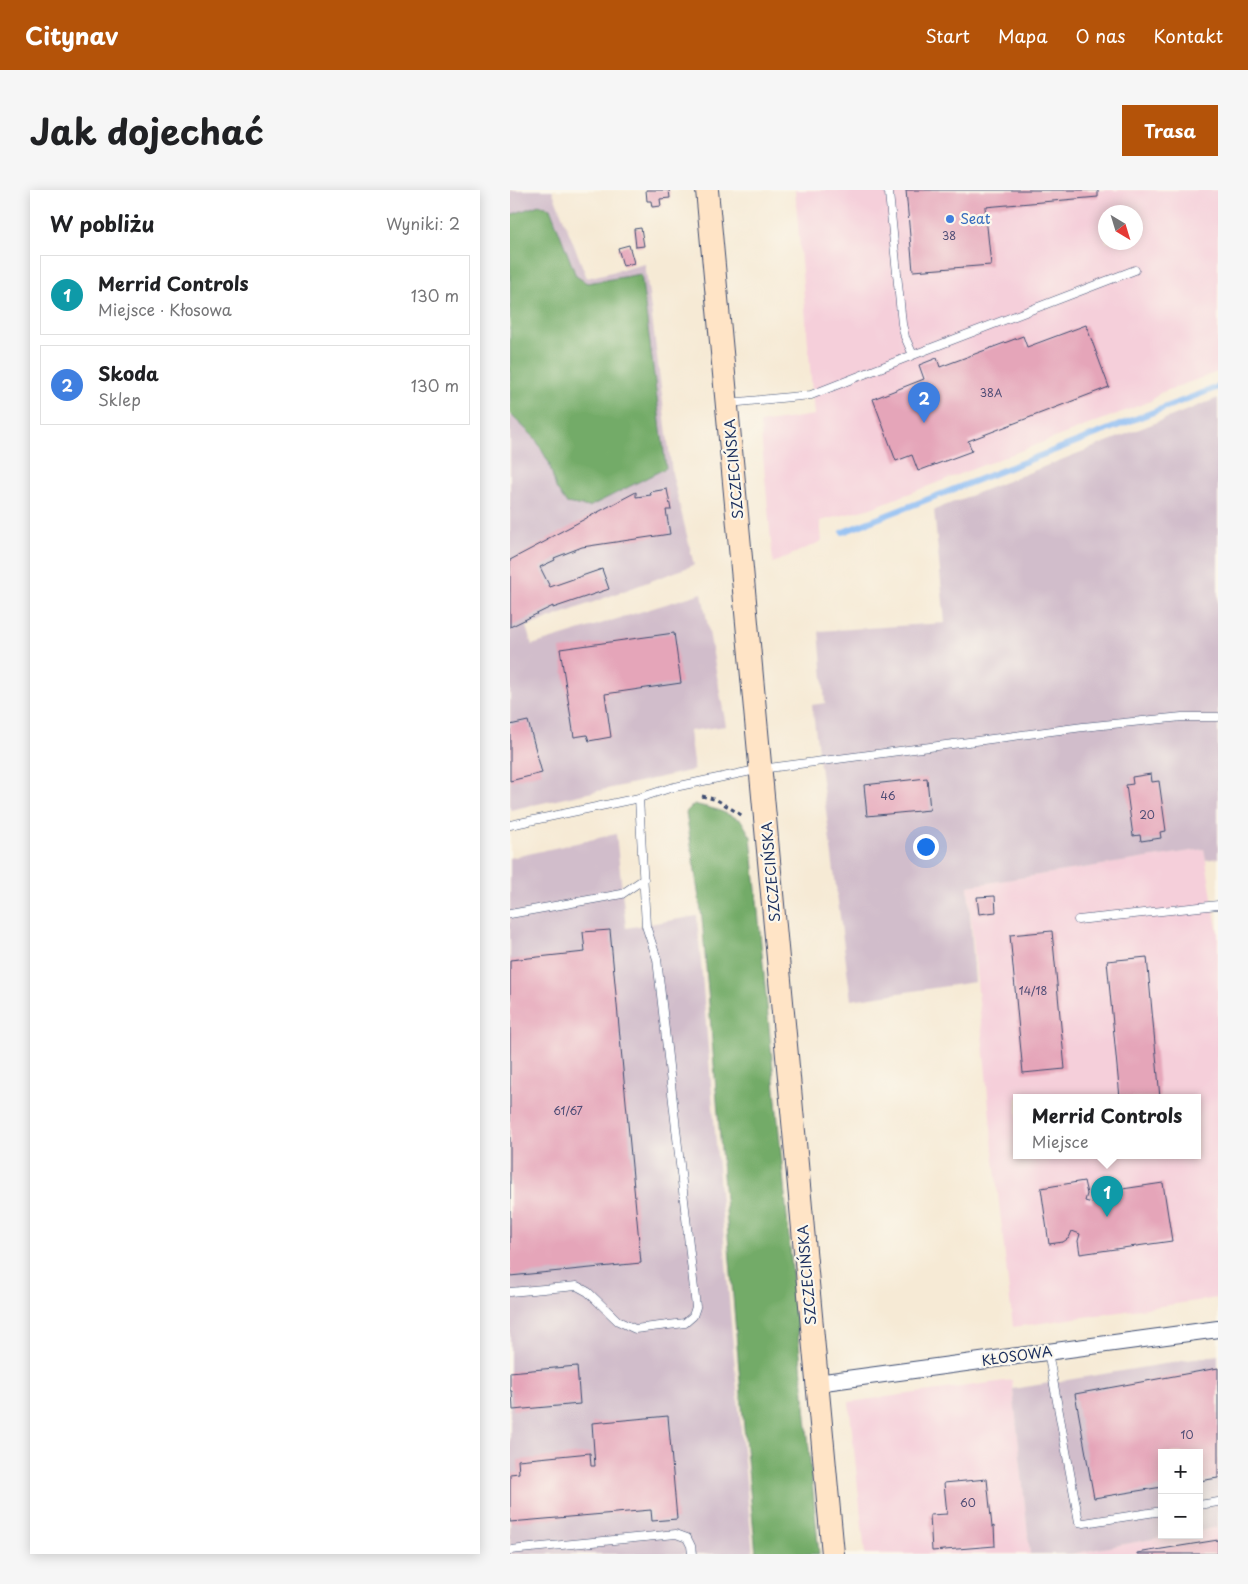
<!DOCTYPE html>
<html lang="pl">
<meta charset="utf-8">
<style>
body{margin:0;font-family:"Playpen Sans",sans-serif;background:#f6f6f6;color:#202124}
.controls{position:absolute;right:15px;bottom:15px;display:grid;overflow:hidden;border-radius:0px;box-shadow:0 2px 12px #0003}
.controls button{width:45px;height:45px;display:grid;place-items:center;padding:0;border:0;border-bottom:1px solid #e0e0e0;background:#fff;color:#202124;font:25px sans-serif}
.compass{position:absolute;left:588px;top:15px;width:45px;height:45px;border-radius:50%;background:#fff;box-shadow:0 2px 12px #0003;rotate:142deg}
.you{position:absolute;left:415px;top:656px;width:18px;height:18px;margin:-12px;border:4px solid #fff;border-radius:50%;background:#1a73e8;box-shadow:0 0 0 8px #1a73e833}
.badge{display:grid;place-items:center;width:32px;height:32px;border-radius:50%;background:#b45309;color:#fff;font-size:16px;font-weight:700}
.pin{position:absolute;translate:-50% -41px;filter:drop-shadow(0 1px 2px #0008)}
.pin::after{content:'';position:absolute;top:26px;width:18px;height:15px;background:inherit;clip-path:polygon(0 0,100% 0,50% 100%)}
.popup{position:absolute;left:503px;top:904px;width:188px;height:65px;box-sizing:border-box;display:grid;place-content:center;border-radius:0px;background:#fff;filter:drop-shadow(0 1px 4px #0005);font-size:16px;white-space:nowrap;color:#757577}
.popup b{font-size:19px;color:#202124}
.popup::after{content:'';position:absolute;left:50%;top:100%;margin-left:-10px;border:10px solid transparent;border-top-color:#fff}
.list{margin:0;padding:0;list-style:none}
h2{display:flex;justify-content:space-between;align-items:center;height:65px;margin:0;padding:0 20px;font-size:21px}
h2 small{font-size:16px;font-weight:400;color:#757577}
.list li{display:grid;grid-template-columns:32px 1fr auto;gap:15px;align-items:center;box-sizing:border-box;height:80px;margin:0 10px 10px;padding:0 10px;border:1px solid #e0e0e0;border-radius:0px}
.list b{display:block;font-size:19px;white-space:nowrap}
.list p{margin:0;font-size:16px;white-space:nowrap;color:#757577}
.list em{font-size:16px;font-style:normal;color:#757577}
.map{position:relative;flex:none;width:708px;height:1364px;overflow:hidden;border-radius:0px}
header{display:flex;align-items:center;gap:30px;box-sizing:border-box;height:70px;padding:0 25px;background:#b45309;color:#fff}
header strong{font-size:24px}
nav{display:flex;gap:28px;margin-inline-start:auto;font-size:18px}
.intro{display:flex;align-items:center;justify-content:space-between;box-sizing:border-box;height:120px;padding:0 30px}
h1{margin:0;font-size:35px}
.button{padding:12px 22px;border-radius:0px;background:#b45309;color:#fff;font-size:18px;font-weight:700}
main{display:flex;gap:30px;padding:0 30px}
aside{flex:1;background:#fff;border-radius:0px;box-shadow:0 2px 12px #0003}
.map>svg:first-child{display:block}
.built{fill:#f5cfda;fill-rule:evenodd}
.industrial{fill:#d1bdcb}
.forest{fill:#73ab68;stroke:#476d63}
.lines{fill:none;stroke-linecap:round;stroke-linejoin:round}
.stream{stroke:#86b9f4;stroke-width:6}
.building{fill:#e5a5b9}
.lane-casing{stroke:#3c4b70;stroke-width:9}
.street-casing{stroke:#3c4b70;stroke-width:18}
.secondary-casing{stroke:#3c4b70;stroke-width:24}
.path{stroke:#3c4b70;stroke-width:3;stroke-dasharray:4 4;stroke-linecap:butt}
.lane{stroke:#fff;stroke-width:8}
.street{stroke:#fff;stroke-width:16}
.secondary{stroke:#ffe4c6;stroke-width:22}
.shop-dot{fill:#3f7fe0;stroke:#fbf7ec;stroke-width:2}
.labels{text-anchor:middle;stroke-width:4.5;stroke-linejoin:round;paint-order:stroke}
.number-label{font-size:11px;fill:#4e4c75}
.shop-label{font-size:14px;fill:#366cbe;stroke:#fbf7ec;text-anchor:start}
.street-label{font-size:14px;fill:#1b2f5e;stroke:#fbf7ec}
</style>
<header>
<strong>Citynav</strong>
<nav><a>Start</a><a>Mapa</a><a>O nas</a><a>Kontakt</a></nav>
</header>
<div class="intro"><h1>Jak dojechać</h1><a class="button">Trasa</a></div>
<main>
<aside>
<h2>W pobliżu<small>Wyniki: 2</small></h2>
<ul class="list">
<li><span class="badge" style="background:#0f9aa8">1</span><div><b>Merrid Controls</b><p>Miejsce · Kłosowa</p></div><em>130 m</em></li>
<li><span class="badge" style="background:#3f7fe0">2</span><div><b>Skoda</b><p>Sklep</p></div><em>130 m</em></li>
</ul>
</aside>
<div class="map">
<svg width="708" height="1364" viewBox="0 0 708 1364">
<rect width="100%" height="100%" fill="#fbf7ec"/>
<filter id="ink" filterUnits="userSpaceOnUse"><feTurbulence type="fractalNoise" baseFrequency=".02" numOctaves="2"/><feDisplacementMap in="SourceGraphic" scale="10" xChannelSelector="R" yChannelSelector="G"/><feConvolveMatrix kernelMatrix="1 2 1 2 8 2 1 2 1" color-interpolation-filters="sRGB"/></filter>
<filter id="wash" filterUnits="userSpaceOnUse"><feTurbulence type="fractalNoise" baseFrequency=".0096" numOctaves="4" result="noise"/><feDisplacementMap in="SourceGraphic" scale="20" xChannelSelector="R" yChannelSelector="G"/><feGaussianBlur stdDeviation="1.12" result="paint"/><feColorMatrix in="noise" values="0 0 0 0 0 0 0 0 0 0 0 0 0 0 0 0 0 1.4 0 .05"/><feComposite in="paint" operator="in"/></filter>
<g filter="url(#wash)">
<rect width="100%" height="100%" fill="#f6ead5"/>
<path class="built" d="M285,0H708V182L650,203L641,211L361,318L310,331L312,351L263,373L250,233L304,225ZM596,22H626V52H596Z
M694,659L708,744V1108L503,1137L484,969L458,696ZM507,908H687V966H507Z
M502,1190L520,1364H355L339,1212Z
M708,1337V1364H561L664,1345H689V1341Z"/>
<path class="industrial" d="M0,0H42L77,88L135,74L162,283L184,375L16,437L22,455L192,403L216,536L179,541L184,580L0,620Z
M708,208V668L696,670L694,659L458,696L465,792L341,810L302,515L315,513L309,441L435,433L424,320Z
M106,644L116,738L187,726L223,1157L243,1364H0V668Z
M708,1165V1337L689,1341V1263H652V1345H664L561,1364H520L503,1199Z"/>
<path class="forest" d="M29,15L40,18L66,86L77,93L131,84L156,278L79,317L56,313L46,298L39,273L25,248L0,224V25Z
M184,614L208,620L231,630L241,647L309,1364H246L232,1216L192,728L176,622Z"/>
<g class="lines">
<path class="stream" d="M333,342L708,197"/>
</g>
<g id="blocks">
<path class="building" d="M136,0H159L160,8L150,9L151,16L142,17L141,11H137Z
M396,0H588V7L475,17L481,75L403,81Z
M131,38L134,56L126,57L124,39Z
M119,55L124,73L113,76L108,58Z
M576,135L599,197L458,251L462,261L408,281L402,265L386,271L363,209L414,189L409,175L427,168L430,177L513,146L517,157Z
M157,299L161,320H156L160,344L72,357L44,368L45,370L30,377L40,397L92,379L99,399L43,418V416L0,437V370L38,350L37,349L126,302V307L141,305L140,302Z
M164,443L171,493L95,504L101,547L79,551L77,545L64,547L50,459Z
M18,531L32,583L0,591V535Z
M641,584L642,592L649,591L656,641L650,642L651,648L631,651L630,645L623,646L616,595L623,594L622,587Z
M417,588L420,620L357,626L354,595Z
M485,706L486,722L469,724L467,707Z
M100,740L131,1073L0,1086V770L75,762L73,742Z
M542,741L555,879L513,883L500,745Z
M637,767L650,908H610L597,771Z
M574,991L577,1004L575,1011L582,1013L584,1008L592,1002L653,993L662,1051L570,1064L568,1051L570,1044L562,1041L559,1048L553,1052L539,1054L531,998Z
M67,1176L70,1214L3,1220L2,1201H0V1182Z
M708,1178V1288L689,1291V1263H652V1297L584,1308L565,1204Z
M158,1226L167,1329L142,1331L141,1320L0,1332V1284L9,1283L8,1270L80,1263L81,1276H85L82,1233Z
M477,1289L482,1337L484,1336L485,1356L422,1361L420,1325L437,1324L434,1293Z
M708,1350V1364H627V1363Z"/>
</g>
</g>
<g filter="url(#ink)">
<use href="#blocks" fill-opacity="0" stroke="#3c4b70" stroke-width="1"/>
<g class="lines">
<g class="lane-casing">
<path id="lane" d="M403,165L625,80
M219,213L301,205L403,165L395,147L392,134L379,3L377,0
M0,635L129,608L160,598L251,579L573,537L672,527H708
M0,724L112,704L134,689
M568,730L708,715
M0,1102L67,1096L78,1102L108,1131L125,1139L175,1133L183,1126L186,1117L147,769L136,736L129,608
M538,1162L569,1332L574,1333L652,1321
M689,1315L708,1312
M0,1360L166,1344L177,1348L181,1356L182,1364"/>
</g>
<g class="street-casing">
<path id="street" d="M307,1193L708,1139"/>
</g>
<g class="secondary-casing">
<path id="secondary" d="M197,0L323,1364"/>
</g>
<path class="path" d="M192,606L207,610L233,626"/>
<use href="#lane" class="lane"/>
<use href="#street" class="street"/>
<use href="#secondary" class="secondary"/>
</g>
</g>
<circle class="shop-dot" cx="440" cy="29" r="5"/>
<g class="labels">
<g class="number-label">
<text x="439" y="50">38</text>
<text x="481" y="207">38A</text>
<text x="378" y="610">46</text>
<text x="637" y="629">20</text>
<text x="523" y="805">14/18</text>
<text x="58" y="925">61/67</text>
<text x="677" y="1249">10</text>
<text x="458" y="1317">60</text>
</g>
<g class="shop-label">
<text x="450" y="34">Seat</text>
</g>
<g class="street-label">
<text transform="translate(224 279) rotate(-95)" y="5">SZCZECIŃSKA</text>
<text transform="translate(261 682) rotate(-95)" y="5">SZCZECIŃSKA</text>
<text transform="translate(297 1085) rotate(-95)" y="5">SZCZECIŃSKA</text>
<text transform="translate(507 1166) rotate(-8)" y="5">KŁOSOWA</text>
</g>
</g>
</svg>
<div class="controls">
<button>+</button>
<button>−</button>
</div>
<svg class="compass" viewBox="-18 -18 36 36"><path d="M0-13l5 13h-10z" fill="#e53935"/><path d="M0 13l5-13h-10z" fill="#757577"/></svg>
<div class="you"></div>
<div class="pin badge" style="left:597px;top:1027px;background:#0f9aa8">1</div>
<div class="popup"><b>Merrid Controls</b>Miejsce</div>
<div class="pin badge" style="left:414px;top:233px;background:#3f7fe0">2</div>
</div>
</main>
